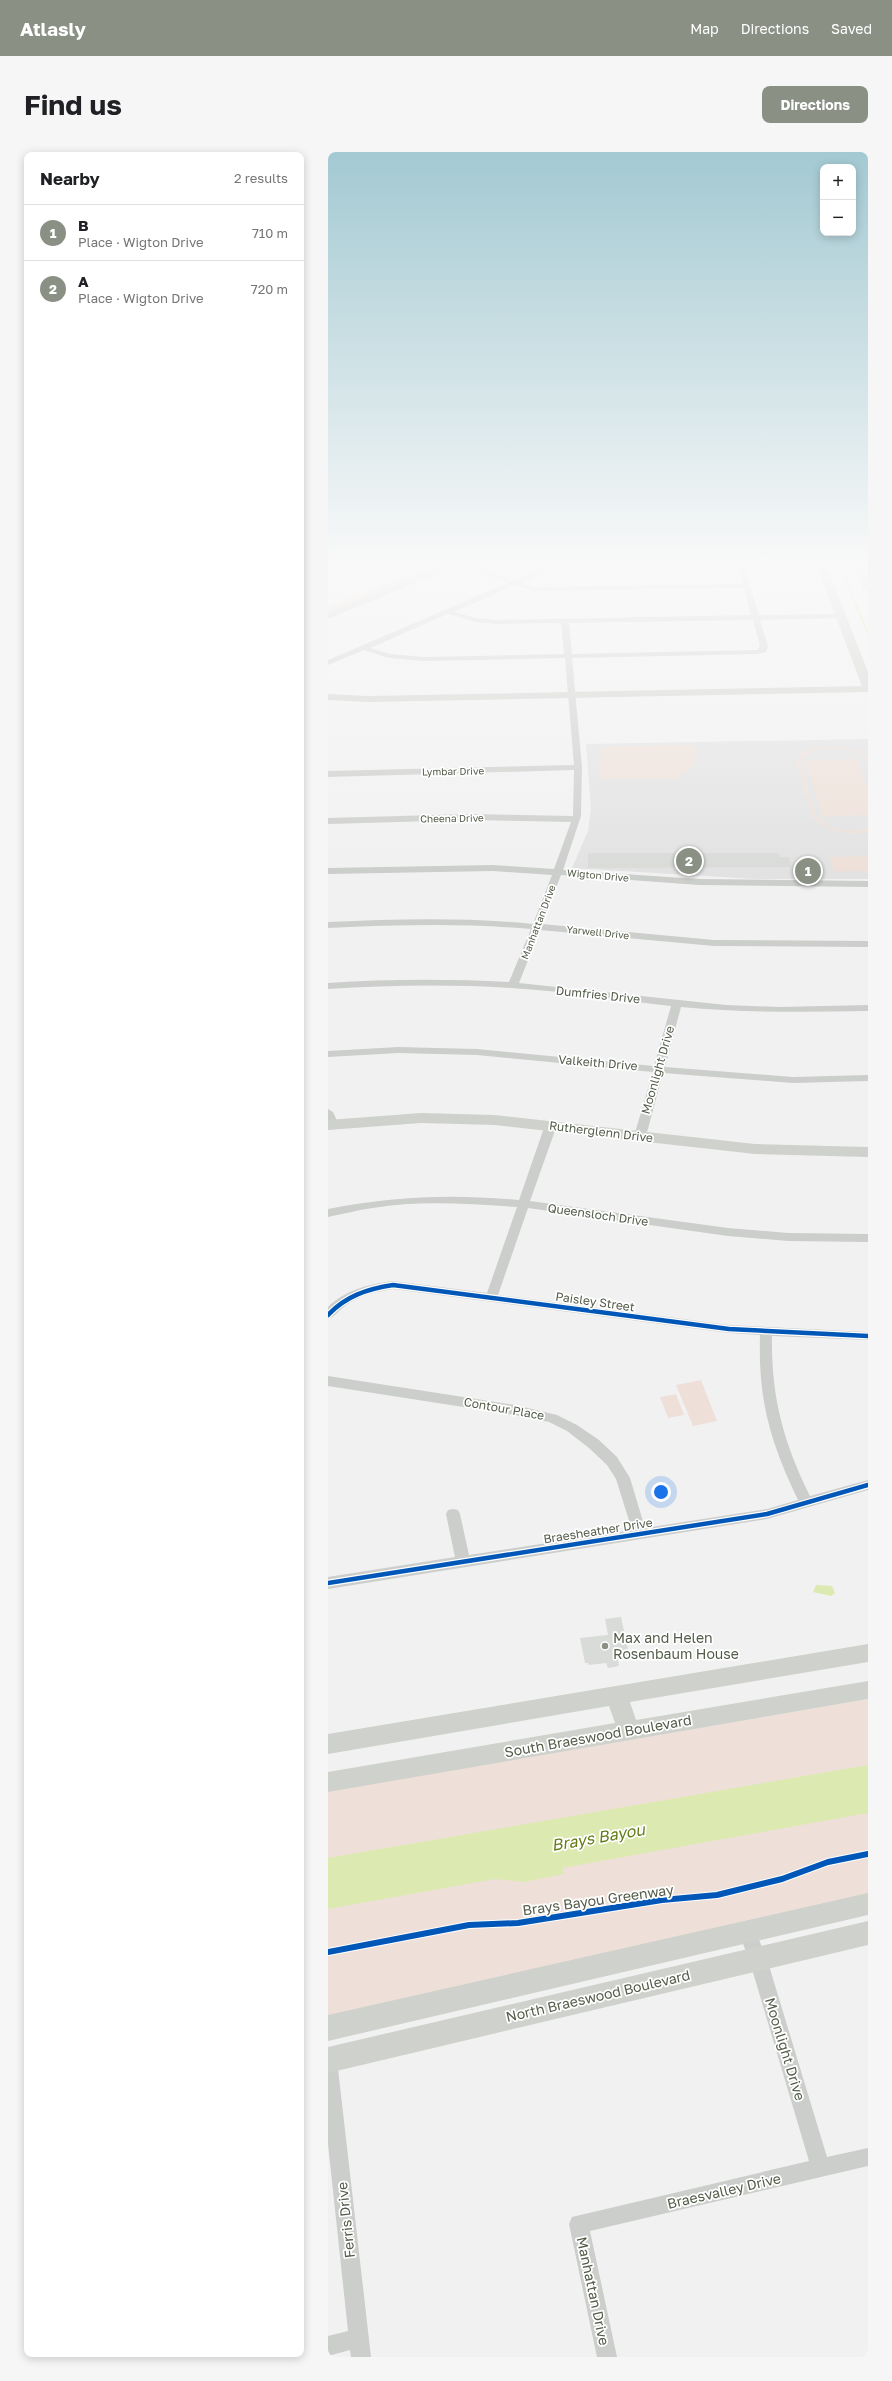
<!DOCTYPE html>
<meta charset="utf-8">
<style>
body{margin:0;font-family:"Golos Text",sans-serif;background:#f6f6f6;color:#202124}
.controls{position:absolute;right:12px;top:12px;display:grid;overflow:hidden;border-radius:8px;box-shadow:0 2px 10px #0003}
.controls button{width:36px;height:36px;display:grid;place-items:center;padding:0;border:0;border-bottom:1px solid #e0e0e0;background:#fff;color:#202124;font:20px sans-serif}
.you{position:absolute;left:333px;top:1340px;width:14px;height:14px;margin:-10px;border:3px solid #fff;border-radius:50%;background:#1a73e8;box-shadow:0 0 0 6px #1a73e833}
.badge{display:grid;place-items:center;width:26px;height:26px;border-radius:50%;background:#8a9084;color:#fff;font-size:13px;font-weight:700}
.pin{position:absolute;translate:-50% -50%;border:2px solid #fff;box-shadow:0 1px 4px #0006}
.list{margin:0;padding:0;list-style:none}
h2{display:flex;justify-content:space-between;align-items:center;height:52px;margin:0;padding:0 16px;font-size:17px}
h2 small{font-size:13px;font-weight:400;color:#757577}
.list li{display:grid;grid-template-columns:26px 1fr auto;gap:12px;align-items:center;box-sizing:border-box;height:56px;padding:0 16px;border-top:1px solid #e0e0e0}
.list b{display:block;font-size:15px;white-space:nowrap}
.list p{margin:0;font-size:13px;white-space:nowrap;color:#757577}
.list em{font-size:13px;font-style:normal;color:#757577}
.map{position:relative;flex:none;width:540px;height:2205px;overflow:hidden;border-radius:8px}
header{display:flex;align-items:center;gap:24px;box-sizing:border-box;height:56px;padding:0 20px;background:#8a9084;color:#fff}
header strong{font-size:19px}
nav{display:flex;gap:22px;margin-inline-start:auto;font-size:14px}
.intro{display:flex;align-items:center;justify-content:space-between;box-sizing:border-box;height:96px;padding:0 24px}
h1{margin:0;font-size:28px}
.button{padding:10px 18px;border-radius:8px;background:#8a9084;color:#fff;font-size:14px;font-weight:700}
main{display:flex;gap:24px;padding:0 24px}
aside{flex:1;background:#fff;border-radius:8px;box-shadow:0 2px 10px #0003}
.map>svg:first-child{display:block}
.education{fill:#e2e2e3}
.green{fill:#eee0d8}
.water{fill:#dce9b0}
.lines{fill:none;stroke-linecap:round;stroke-linejoin:round}
.stream{stroke:#dce9b0;stroke-width:2}
.building{fill:#d9dbd8}
.street{fill:#cccecb;fill-rule:evenodd}
.secondary{fill:#cfd2cc;fill-rule:evenodd}
.cycleway-far1-casing{stroke:#fff;stroke-width:7}
.cycleway-casing{stroke:#fff;stroke-width:8}
.cycleway-far1{stroke:#0057b8;stroke-width:4.5}
.cycleway{stroke:#0057b8;stroke-width:6}
.poi-dot{fill:#8a9084;stroke:#fff;stroke-width:1.5}
.labels{text-anchor:middle;stroke-width:3.5;stroke-linejoin:round;paint-order:stroke}
.far-street-label{font-size:10px;fill:#535c49;stroke:#fff}
.street-label{font-size:12px;fill:#535c49;stroke:#fff}
.near-poi-label{font-size:14px;fill:#535c49;stroke:#fff;text-anchor:start}
.near-street-label{font-size:14px;fill:#535c49;stroke:#fff}
.near-water-label{font-size:16px;font-style:italic;fill:#657c17;stroke:#fff}
</style>
<header>
<strong>Atlasly</strong>
<nav><a>Map</a><a>Directions</a><a>Saved</a></nav>
</header>
<div class="intro"><h1>Find us</h1><a class="button">Directions</a></div>
<main>
<aside>
<h2>Nearby<small>2 results</small></h2>
<ul class="list">
<li><span class="badge">1</span><div><b>B</b><p>Place · Wigton Drive</p></div><em>710 m</em></li>
<li><span class="badge">2</span><div><b>A</b><p>Place · Wigton Drive</p></div><em>720 m</em></li>
</ul>
</aside>
<div class="map">
<svg width="540" height="2205" viewBox="0 0 540 2205">
<rect width="100%" height="100%" fill="#f1f1f1"/>
<path class="education" d="M540,587V727H428L244,716L260,679L263,657L258,592Z"/>
<path class="green" d="M109,412H116L101,421L0,461V455Z
M364,593C375,609 361,619 349,627H271L273,595Z
M497,595C512,594 529,596 540,607V617C539,614 538,610 537,608C527,593 480,591 473,609C477,622 483,656 490,666C500,680 525,680 540,677V680C521,683 499,680 485,666L469,609C471,597 487,595 497,595Z
M529,607L540,637V663L495,665L477,609Z
M540,704V719L506,720L501,705Z
M373,1228L389,1269L365,1274L348,1233Z
M348,1242L356,1263L340,1266L332,1245Z
M540,1547V1743L0,1864V1639Z"/>
<path class="water" d="M488,1433L504,1434L507,1441L503,1444L485,1440Z
M540,1613V1661L234,1716L236,1722L196,1730L167,1727L0,1757V1706Z"/>
<g class="lines">
<path class="stream" d="M512,412L540,482"/>
</g>
<path class="building" d="M260,701H451L452,705H461L463,715L260,716Z
M466,712H489L492,725L468,726Z
M293,1465L301,1502H299L300,1505L290,1508L291,1514L280,1516L278,1511L261,1513L260,1511H257L252,1486L280,1483L277,1467Z"/>
<g class="lines">
<path class="street" d="M127,412H138L186,429L224,412H234L193,431L205,435L414,432L409,412H415L431,463L516,462L517,464L513,466L432,468L440,494L438,500L430,502L244,506L254,615L253,664L235,718L371,727L540,729V735L371,733L233,723L214,772L386,788L540,789V795L386,794L212,778L191,831L398,853L451,855L540,853V859C477,860 416,861 353,855L337,915L465,925L540,923V929L465,931L335,921L318,984L312,987L306,984L325,920L149,903L70,901L0,905V899L70,895L149,897L326,914L343,854C290,848 237,839 183,836C122,832 61,833 0,837V831C60,827 121,827 181,830L203,777C135,771 68,773 0,776V770C69,767 136,765 205,772L224,723L165,719L0,722V716L165,713L226,717L243,670L142,668L0,672V666L142,662L245,664L246,618L0,625V619L246,613L237,506L96,509L61,506L36,498L0,513V508L180,431ZM187,433L204,439L416,436L423,463L170,468L148,466L126,460ZM120,462L148,470L170,472L233,471L236,502L96,505L62,502L42,496ZM425,468L432,494L429,498L244,502L241,471Z
M0,957L5,960L11,973L9,975L5,976L0,974Z
M223,970L229,973L202,1049L400,1076L460,1081L540,1082V1090L460,1089L400,1084L200,1056L170,1143L401,1173L540,1180V1188L444,1184C443,1244 455,1290 482,1344L540,1328V1338L439,1367L0,1437V1425L127,1405L118,1362L120,1358L125,1357L130,1358L132,1362L141,1403L304,1378L288,1327L279,1313L261,1296L239,1279L221,1270L187,1263L0,1234V1224L187,1253L229,1263L249,1273L271,1288L289,1305L302,1326L317,1376L439,1357L470,1348C442,1290 430,1248 432,1183L401,1181L65,1137C48,1140 31,1143 17,1154C11,1158 7,1165 0,1167V1155C17,1138 42,1132 65,1129L159,1141L189,1055C141,1052 92,1048 45,1056C30,1058 15,1062 0,1065V1057C67,1044 123,1042 191,1048L217,973Z
M419,1771L425,1773L439,1807L499,2005L540,1996V2014L262,2079L289,2205H269L241,2072L244,2065L481,2009L421,1807L410,1779L413,1773Z
M0,1899L6,1902L9,1908L43,2205H23L22,2198L0,2204V2184L20,2179L0,1992Z"/>
<path class="secondary" d="M119,412H133L0,467V460Z
M488,412H498L540,520V540L40,550L0,548V542L40,544L534,534Z
M525,412H535L540,424V439L535,436Z
M93,961L166,963L427,992L540,995V1005L427,1002L166,973L93,971L0,978V968Z
M540,1492V1510L302,1550L308,1568L540,1529V1547L0,1640V1620L287,1571L281,1554L0,1602V1582Z
M540,1741V1763L0,1889V1863Z
M540,1769V1793L0,1921V1895Z"/>
<g class="cycleway-far1-casing">
<path id="cycleway-far1" d="M0,1163C18,1144 39,1137 65,1133L401,1177L540,1184
M0,1431L439,1362L540,1333"/>
</g>
<g class="cycleway-casing">
<path id="cycleway" d="M0,1800L141,1773L190,1771L334,1748L389,1743L454,1727L500,1710L540,1702"/>
</g>
<use href="#cycleway-far1" class="cycleway-far1"/>
<use href="#cycleway" class="cycleway"/>
</g>
<linearGradient id="sky" x2="0" y2="1"><stop stop-color="#a3c9d2"/><stop offset="0.57" stop-color="#f9f9f9"/><stop offset="1" stop-color="#f9f9f9" stop-opacity="0"/></linearGradient>
<rect width="540" height="721" fill="url(#sky)"/>
<circle class="poi-dot" cx="277" cy="1494" r="4"/>
<g class="labels">
<g class="far-street-label">
<text transform="translate(125 619) rotate(-1)" y="4">Lymbar Drive</text>
<text transform="translate(124 666) rotate(-1)" y="4">Cheena Drive</text>
<text transform="translate(270 723) rotate(5)" y="4">Wigton Drive</text>
<text transform="translate(210 770) rotate(-69)" y="4">Manhattan Drive</text>
<text transform="translate(270 780) rotate(6)" y="4">Yarwell Drive</text>
</g>
<g class="street-label">
<text transform="translate(270 843) rotate(6)" y="4">Dumfries Drive</text>
<text transform="translate(270 911) rotate(5)" y="4">Valkeith Drive</text>
<text transform="translate(330 918) rotate(-74)" y="4">Moonlight Drive</text>
<text transform="translate(273 980) rotate(7)" y="4">Rutherglenn Drive</text>
<text transform="translate(270 1063) rotate(8)" y="4">Queensloch Drive</text>
<text transform="translate(267 1150) rotate(8)" y="4">Paisley Street</text>
<text transform="translate(176 1257) rotate(10)" y="4">Contour Place</text>
<text transform="translate(270 1379) rotate(-9)" y="4">Braesheather Drive</text>
</g>
<g class="near-poi-label">
<text x="285" y="1491">Max and Helen<tspan x="285" dy="16">Rosenbaum House</tspan></text>
</g>
<g class="near-street-label">
<text transform="translate(270 1584) rotate(-10)" y="5">South Braeswood Boulevard</text>
<text transform="translate(270 1748) rotate(-8)" y="5">Brays Bayou Greenway</text>
<text transform="translate(270 1844) rotate(-13)" y="5">North Braeswood Boulevard</text>
<text transform="translate(457 1897) rotate(73)" y="5">Moonlight Drive</text>
<text transform="translate(396 2039) rotate(-13)" y="5">Braesvalley Drive</text>
<text transform="translate(18 2068) rotate(-96)" y="5">Ferris Drive</text>
<text transform="translate(265 2139) rotate(78)" y="5">Manhattan Drive</text>
</g>
<g class="near-water-label">
<text transform="translate(270 1685) rotate(-10)" y="6">Brays Bayou</text>
</g>
</g>
</svg>
<div class="controls">
<button>+</button>
<button>−</button>
</div>
<div class="you"></div>
<div class="pin badge" style="left:480px;top:719px">1</div>
<div class="pin badge" style="left:361px;top:709px">2</div>
</div>
</main>
